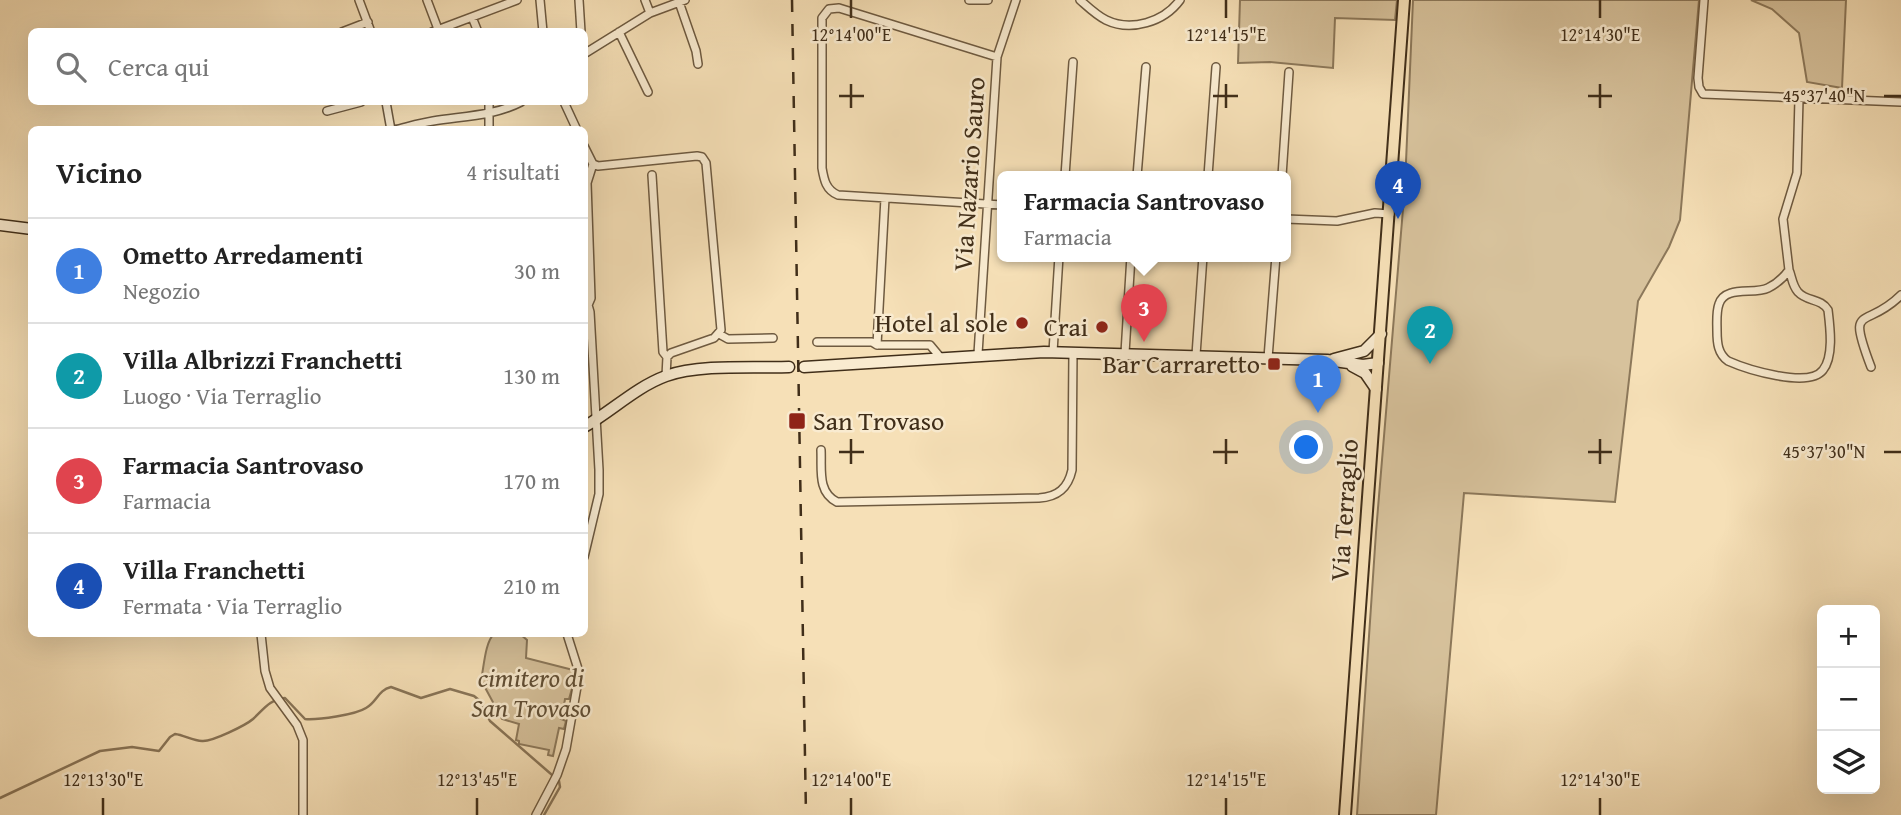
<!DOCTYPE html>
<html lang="it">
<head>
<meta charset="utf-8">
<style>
	body { margin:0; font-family:"Gentium Book Plus",serif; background:#f6f6f6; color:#222 }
	.controls { position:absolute; right:21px; bottom:21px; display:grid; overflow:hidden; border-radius:10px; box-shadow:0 7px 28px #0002 }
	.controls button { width:63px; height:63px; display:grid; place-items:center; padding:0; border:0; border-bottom:2px solid #e0e0e0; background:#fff; color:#222; font:35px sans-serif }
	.you { position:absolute; left:1307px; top:448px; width:24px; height:24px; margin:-18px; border:5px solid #fff; border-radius:50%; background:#1a73e8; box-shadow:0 0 0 10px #1a73e833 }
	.badge { display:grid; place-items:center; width:46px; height:46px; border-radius:50%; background:#db2777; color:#fff; font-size:23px; font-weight:700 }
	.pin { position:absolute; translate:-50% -58px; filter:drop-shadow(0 2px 4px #0008) }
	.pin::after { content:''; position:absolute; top:37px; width:24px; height:21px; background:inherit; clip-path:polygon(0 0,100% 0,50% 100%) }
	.popup { position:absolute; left:997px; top:171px; width:294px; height:91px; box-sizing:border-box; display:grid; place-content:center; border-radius:10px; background:#fff; filter:drop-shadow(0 2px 5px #0005); font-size:23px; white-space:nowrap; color:#767676 }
	.popup b { font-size:26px; color:#222 }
	.popup::after { content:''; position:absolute; left:50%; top:100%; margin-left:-14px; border:14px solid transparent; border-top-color:#fff }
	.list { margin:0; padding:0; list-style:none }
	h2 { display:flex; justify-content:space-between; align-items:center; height:91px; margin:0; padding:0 28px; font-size:30px }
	h2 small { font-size:23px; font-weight:400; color:#767676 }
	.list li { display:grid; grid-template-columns:46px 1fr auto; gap:21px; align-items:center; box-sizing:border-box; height:105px; padding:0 28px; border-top:2px solid #e0e0e0 }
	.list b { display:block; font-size:26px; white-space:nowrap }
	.list p { margin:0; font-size:23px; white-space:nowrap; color:#767676 }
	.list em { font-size:23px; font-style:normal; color:#767676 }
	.icon { flex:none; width:38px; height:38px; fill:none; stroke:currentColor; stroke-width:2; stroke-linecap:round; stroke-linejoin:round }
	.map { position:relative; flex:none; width:1901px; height:815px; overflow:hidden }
	.search { position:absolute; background:#fff; box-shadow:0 7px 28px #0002; left:28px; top:28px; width:560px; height:77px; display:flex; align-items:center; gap:18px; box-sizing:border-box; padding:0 24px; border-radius:10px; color:#767676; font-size:26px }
	.panel { position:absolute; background:#fff; box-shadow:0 7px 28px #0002; left:28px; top:126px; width:560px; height:511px; border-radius:10px }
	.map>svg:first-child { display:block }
</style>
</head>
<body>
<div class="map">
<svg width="1901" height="815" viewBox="0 0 1901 815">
	<rect width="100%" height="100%" fill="#f6e0b7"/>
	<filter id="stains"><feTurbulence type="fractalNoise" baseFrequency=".00286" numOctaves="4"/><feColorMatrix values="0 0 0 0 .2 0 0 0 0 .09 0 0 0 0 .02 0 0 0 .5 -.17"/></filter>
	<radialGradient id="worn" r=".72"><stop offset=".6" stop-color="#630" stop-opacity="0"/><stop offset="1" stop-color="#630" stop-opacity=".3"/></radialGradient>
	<!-- green -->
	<path fill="#d7c29c" stroke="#8c785a" stroke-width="2" d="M 1240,0 L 1397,0 L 1395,20 L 1335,18 L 1333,68 L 1270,62 L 1238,63 Z
		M 1413,0 L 1699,0 L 1680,220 L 1669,247 L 1638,301 L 1615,502 L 1464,493 L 1436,815 L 1357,815 L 1376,532 L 1405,185 Z
		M 1751,0 L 1846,0 L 1842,88 L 1807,82 L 1799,33 L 1772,9 Z
		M 494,634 L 520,634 L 527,640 L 526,658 L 577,671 L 569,699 L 565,699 L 563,711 L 566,712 L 565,716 L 562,716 L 561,719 L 566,721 L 564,729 L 559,728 L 553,756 L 548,755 L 549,750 L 519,744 L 519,741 L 516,740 L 519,724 L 502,719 L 481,680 C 484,667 485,642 494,634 Z"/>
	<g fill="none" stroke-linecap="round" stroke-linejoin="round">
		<!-- stream -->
		<path stroke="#887457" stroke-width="2.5" d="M 0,798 L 100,751 L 132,747 L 159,751 L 170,737 L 175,734 C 184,735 193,741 202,741 C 212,742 246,725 253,719 C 263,710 270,699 285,698 L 305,719 C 318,720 355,715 366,708 C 377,702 378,690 391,687 L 421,698 L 450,689 L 474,696 L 479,700 L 490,721 L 559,781 L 560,787 L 544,815"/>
		<!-- street casing -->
		<g stroke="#6e5a40" stroke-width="10">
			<path id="street" d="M 359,0 L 371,32
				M 427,0 L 438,29
				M 540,0 L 543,32
				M 579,0 L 581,32
				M 645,0 L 650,13
				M 969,0 L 988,0
				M 1080,0 C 1088,7 1096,15 1106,20 C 1131,32 1164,22 1180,0
				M 1704,0 L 1698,78 L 1699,87 L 1703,94 L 1901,102
				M 679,2 L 696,51 L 698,64
				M 472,17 L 478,32
				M 342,32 L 368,22
				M 432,32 L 517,0
				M 619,32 L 648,92
				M 584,54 L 650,13 L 685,0
				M 997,57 L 839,8 L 829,9 L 822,18 L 822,168 C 824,180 826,190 838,195 L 1002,205
				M 386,102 L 391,130
				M 564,102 L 577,130
				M 327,111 L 361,102
				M 394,130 C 407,127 420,123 433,121 C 463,116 494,116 521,102
				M 489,130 L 489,102
				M 584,146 L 593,164 L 587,183 L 591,298 L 588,305 L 590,312 L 599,470 L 599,494 L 584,557
				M 593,164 L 598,166 L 697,156 L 702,157 L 706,163 L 721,330 L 714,338 L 671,353 L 667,357
				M 652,175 L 663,352 L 667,357 L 666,376
				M 1065,176 L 1073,62
				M 1137,176 L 1146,67
				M 1208,176 L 1216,67
				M 1282,176 L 1289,72
				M 885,198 L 877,345 L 930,345 L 940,357
				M 1286,219 L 1337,221 L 1375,213 L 1390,214
				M 1789,270 C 1792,277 1792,285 1798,292 C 1807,302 1821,298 1828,310 C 1830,327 1834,356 1823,370 C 1809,389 1746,369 1728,361 C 1718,354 1717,343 1717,331 C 1717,323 1716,312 1719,304 C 1725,285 1754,295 1768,288 C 1776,284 1784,277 1789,270 L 1783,219 L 1797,173 L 1799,99
				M 719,334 L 728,339 L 773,338
				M 817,342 L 872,342 L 877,345
				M 1053,352 L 1059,256
				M 1125,353 L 1131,256
				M 978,354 L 997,57 L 1016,0
				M 1196,355 L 1203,256
				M 1268,358 L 1276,256
				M 1871,367 C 1846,301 1865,331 1901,295
				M 821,450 C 822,469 817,492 837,502 L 1039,498 C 1058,497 1068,488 1072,470 L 1073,352
				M 261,634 L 265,671 L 270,688 L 297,725 L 303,740 L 303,815
				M 536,815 L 557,775 L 566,749 L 578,681 L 579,672 L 567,634"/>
		</g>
		<!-- secondary casing -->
		<g stroke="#402e19" stroke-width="13">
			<path id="secondary" d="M 0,225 L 32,229
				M 1334,359 L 1364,351 L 1381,334
				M 1352,366 L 1365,373 L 1376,389
				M 804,367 L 1044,352 L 1327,360 L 1363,365 L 1378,363
				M 584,427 C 612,411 636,387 666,376 C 699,364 754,368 789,367"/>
		</g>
		<!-- primary casing -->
		<g stroke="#402e19" stroke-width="14">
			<path id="primary" d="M 1345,815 L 1404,0"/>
		</g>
		<!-- street -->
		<use href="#street" stroke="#f9ebd0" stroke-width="7"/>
		<!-- secondary -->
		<use href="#secondary" stroke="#f9ebd0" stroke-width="10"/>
		<!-- primary -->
		<use href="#primary" stroke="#f6e0b7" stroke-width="10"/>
		<!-- rail -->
		<path stroke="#402e19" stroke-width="2.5" stroke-dasharray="12 12" stroke-linecap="butt" d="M 792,0 L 806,815"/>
	</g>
	<!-- ticks -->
	<path fill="none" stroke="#402e19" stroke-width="2.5" d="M 851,0 L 851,18M 1226,0 L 1226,18M 1600,0 L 1600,18M 851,84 L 851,108M 1226,84 L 1226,108M 1600,84 L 1600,108M 839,96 L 864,96M 1213,96 L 1238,96M 1588,96 L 1612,96M 1884,96 L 1901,96M 851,439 L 851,464M 1226,439 L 1226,464M 1600,439 L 1600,464M 839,452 L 864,452M 1213,452 L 1238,452M 1588,452 L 1612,452M 1884,452 L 1901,452M 103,798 L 103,815M 477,798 L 477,815M 851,798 L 851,815M 1226,798 L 1226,815M 1600,798 L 1600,815"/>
	<!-- markers -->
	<g fill="#8f2418" stroke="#f9ebd0" stroke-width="2.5">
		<circle cx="1022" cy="323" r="7"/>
		<circle cx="1102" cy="327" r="7"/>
		<rect x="1267" y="357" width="14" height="14" rx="3.5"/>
		<rect x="788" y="412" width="18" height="18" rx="3.5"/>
	</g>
	<g text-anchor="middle" stroke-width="5" stroke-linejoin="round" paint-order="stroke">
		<!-- street labels -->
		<g font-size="26" fill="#402e19" stroke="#f9ebd0">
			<text transform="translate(969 174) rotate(-86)" y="9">Via Nazario Sauro</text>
			<text transform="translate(1344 510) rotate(-86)" y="9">Via Terraglio</text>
		</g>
		<!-- poi labels -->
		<g font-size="26" fill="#402e19" stroke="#f9ebd0" text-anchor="end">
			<text x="1008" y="332">Hotel al sole</text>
			<text x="1088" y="336">Crai</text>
			<text x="1260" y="373">Bar Carraretto</text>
			<text x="813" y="430" text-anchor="start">San Trovaso</text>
		</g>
		<!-- park labels -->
		<g font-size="26" font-style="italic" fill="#5e4c33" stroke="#f9ebd0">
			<text x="531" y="687">cimitero di<tspan x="531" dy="30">San Trovaso</tspan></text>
		</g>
	</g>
	<g font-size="18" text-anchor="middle" fill="#402e19" stroke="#f9ebd0" stroke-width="5" stroke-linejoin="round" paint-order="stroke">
		<text x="851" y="41">12°14'00"E</text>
		<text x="1226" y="41">12°14'15"E</text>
		<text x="1600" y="41">12°14'30"E</text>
		<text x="1824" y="102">45°37'40"N</text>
		<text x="1824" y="458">45°37'30"N</text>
		<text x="103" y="786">12°13'30"E</text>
		<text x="477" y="786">12°13'45"E</text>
		<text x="851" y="786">12°14'00"E</text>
		<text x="1226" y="786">12°14'15"E</text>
		<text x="1600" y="786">12°14'30"E</text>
	</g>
	<rect width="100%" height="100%" filter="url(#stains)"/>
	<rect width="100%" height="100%" fill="url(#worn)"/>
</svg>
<div class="controls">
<button>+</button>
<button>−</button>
<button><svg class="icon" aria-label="layers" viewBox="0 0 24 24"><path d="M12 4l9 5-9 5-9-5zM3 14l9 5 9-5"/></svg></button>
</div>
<div class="you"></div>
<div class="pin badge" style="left:1318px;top:413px;background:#3f7fe0">1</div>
<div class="pin badge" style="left:1430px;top:364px;background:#0f9aa8">2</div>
<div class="pin badge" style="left:1144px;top:342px;background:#e0444e">3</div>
<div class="popup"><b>Farmacia Santrovaso</b>Farmacia</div>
<div class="pin badge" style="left:1398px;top:219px;background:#1a4fb4">4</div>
<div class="search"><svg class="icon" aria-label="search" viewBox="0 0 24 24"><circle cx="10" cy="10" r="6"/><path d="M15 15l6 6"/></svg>Cerca qui</div>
<section class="panel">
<h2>Vicino<small>4 risultati</small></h2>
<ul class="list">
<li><span class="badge" style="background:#3f7fe0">1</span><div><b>Ometto Arredamenti</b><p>Negozio</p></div><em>30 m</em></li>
<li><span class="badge" style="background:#0f9aa8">2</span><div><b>Villa Albrizzi Franchetti</b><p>Luogo · Via Terraglio</p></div><em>130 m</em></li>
<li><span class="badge" style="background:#e0444e">3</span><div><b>Farmacia Santrovaso</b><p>Farmacia</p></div><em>170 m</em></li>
<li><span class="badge" style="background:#1a4fb4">4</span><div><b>Villa Franchetti</b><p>Fermata · Via Terraglio</p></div><em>210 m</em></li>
</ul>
</section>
</div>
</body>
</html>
